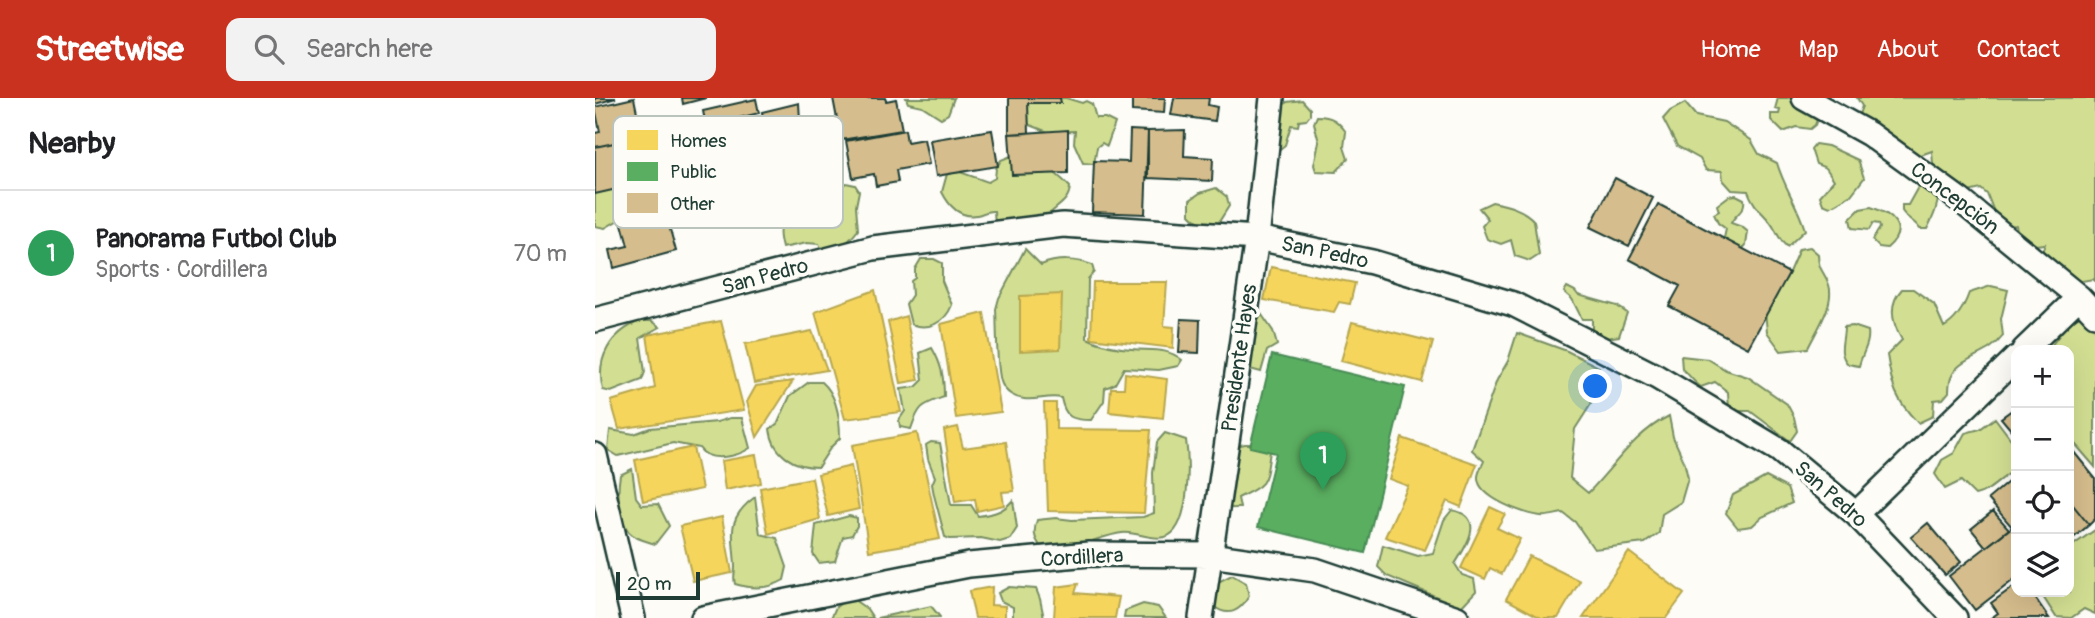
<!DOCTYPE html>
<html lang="en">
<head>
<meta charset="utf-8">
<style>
	body { margin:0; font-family:Pangolin,sans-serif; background:#f2f2f2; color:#202124 }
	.controls { position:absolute; right:21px; bottom:21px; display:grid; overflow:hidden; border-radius:14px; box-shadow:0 7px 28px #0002 }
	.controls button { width:63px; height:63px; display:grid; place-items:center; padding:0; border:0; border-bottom:2px solid #e0e0e0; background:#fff; color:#202124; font:35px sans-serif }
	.scale { position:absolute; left:21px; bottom:18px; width:84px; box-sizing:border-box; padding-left:7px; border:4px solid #1f3d34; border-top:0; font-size:19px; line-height:24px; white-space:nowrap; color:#1f3d34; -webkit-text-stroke:5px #fdfcf7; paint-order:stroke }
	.you { position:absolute; left:1001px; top:289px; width:24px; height:24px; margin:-18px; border:5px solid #fff; border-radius:50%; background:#1a73e8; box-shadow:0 0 0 10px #1a73e833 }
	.badge { display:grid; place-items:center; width:46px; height:46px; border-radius:50%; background:#c8321e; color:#fff; font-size:23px; font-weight:700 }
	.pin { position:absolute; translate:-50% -58px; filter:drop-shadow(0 2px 4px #0008) }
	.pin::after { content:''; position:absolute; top:37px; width:24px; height:21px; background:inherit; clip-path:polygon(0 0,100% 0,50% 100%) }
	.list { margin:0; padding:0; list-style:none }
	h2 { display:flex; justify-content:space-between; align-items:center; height:91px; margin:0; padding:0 28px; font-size:30px }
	h2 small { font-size:23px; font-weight:400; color:#757577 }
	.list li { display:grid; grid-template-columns:46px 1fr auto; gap:21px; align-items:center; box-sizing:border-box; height:126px; padding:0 28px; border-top:2px solid #e0e0e0 }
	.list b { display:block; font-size:26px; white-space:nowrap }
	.list p { margin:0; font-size:23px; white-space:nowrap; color:#757577 }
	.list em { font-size:23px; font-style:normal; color:#757577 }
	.icon { flex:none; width:38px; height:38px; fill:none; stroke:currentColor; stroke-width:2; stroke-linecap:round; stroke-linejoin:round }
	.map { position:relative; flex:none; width:1500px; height:520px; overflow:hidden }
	header { display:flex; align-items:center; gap:42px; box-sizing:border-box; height:98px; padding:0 35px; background:#c8321e; color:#fff }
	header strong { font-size:33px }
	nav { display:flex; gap:38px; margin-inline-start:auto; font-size:24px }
	.search { width:490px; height:63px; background:#f2f2f2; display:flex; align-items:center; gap:18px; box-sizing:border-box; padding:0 24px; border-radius:14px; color:#757577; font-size:26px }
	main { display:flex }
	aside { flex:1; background:#fff }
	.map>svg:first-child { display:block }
</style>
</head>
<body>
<header>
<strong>Streetwise</strong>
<div class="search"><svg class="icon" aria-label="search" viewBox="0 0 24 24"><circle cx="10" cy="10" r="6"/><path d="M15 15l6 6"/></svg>Search here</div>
<nav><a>Home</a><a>Map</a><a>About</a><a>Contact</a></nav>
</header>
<main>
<aside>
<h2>Nearby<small></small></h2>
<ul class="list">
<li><span class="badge" style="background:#2e9e5b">1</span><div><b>Panorama Futbol Club</b><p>Sports · Cordillera</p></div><em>70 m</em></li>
</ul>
</aside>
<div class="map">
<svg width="1500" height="520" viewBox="0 0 1500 520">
	<rect width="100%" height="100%" fill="#fdfcf7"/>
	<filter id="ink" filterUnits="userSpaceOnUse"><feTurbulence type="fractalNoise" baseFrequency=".0143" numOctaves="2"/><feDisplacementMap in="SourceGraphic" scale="14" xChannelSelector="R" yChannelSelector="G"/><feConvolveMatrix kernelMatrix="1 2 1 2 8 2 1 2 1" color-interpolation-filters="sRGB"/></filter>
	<g filter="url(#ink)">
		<!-- green -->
		<path fill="#d2df92" stroke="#788e63" stroke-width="2" d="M 311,0 L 359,0 L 353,16 L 346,20 L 327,8 L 313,5 Z
			M 428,0 L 471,0 L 487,5 L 491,3 L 497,6 L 501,20 L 510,20 L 520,25 L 512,48 L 507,45 L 502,49 L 499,66 L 488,65 L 479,45 L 480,33 L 453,34 L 430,25 Z
			M 1183,0 L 1214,0 L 1225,13 L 1220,27 L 1215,31 L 1201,29 L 1188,34 L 1176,22 L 1176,16 L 1184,16 L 1185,12 L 1180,11 Z
			M 1262,0 L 1500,0 L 1500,183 L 1498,181 L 1476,185 L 1444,162 L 1450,146 L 1440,147 L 1424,143 L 1421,127 L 1405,129 L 1392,96 L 1386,91 L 1369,95 L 1339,78 L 1337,53 L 1312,62 L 1259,30 L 1267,8 Z
			M 707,2 L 715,11 L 715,17 L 711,22 L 704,23 L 703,28 L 696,27 L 690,47 L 685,51 L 682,48 L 681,14 L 692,4 Z
			M 1090,5 L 1101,18 L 1129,24 L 1156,42 L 1164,56 L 1182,65 C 1189,89 1203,108 1210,132 L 1192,149 C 1184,142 1184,138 1179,130 C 1172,117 1159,111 1153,93 L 1137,92 L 1128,82 L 1127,73 L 1111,72 L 1105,61 L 1082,48 L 1068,21 L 1075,13 Z
			M 722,18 C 737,18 743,23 751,34 L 749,49 L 753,61 L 741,74 L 721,73 L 719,67 L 724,44 L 719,25 Z
			M 1220,46 L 1233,48 L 1263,62 L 1269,80 L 1256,97 L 1235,109 L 1228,106 L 1225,98 L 1239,82 L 1231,70 L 1221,66 L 1216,51 Z
			M 416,58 C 444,64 455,68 475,89 C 474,105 460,108 451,120 L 400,128 L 399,113 C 391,112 389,116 382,117 C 365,120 354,108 347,94 L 352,76 L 365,74 L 393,84 L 400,80 L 401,71 L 406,62 Z
			M 251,85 L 260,87 L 264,93 L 261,108 L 263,132 C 251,148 245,149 226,150 L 224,146 L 212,145 L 187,150 C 181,127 184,124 206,119 L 213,123 C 229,117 236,94 251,85 Z
			M 1329,86 L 1344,93 C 1343,108 1339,118 1332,131 L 1325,131 C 1320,123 1312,121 1307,113 L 1307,107 L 1313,107 L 1323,89 Z
			M 0,88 L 26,90 C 33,100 33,107 30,118 L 10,130 L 0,128 Z
			M 621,90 L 632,99 L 634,108 L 622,127 C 610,128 603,125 595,116 L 595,102 L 605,95 Z
			M 1141,97 L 1149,101 C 1151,113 1140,116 1136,125 L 1147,129 L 1153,134 L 1151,147 L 1145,154 L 1128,145 L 1131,131 L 1123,125 L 1119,116 L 1124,113 L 1122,107 L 1134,98 Z
			M 897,104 C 912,107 929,111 939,123 L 944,157 L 935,163 L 920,158 L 916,142 L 906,146 L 892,141 L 887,128 L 893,121 L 884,110 Z
			M 1276,109 C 1297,116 1315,130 1292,150 L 1284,149 L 1277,142 L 1285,130 L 1284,126 L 1278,125 L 1274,132 L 1257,130 L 1255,121 L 1265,111 Z
			M 1215,149 L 1223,156 C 1223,173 1230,174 1234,187 C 1240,206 1221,233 1213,250 L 1186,253 L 1172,234 L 1169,202 L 1184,184 L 1191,181 L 1204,151 Z
			M 430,151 L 446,167 C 462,160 481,161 497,167 L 499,174 L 493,181 L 492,240 C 506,247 521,250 537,251 C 554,253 572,249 587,262 L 583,268 L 564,272 L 529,270 L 520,286 L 510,290 L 509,303 L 496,322 C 477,322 470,320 466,300 C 454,297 441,303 429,301 C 420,300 411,295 407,286 C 401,274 402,226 401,211 L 404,200 Z
			M 326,161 L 339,161 L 347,165 L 347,183 L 357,207 C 350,225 333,233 316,226 L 311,206 L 317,197 L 316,183 L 320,180 L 320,171 Z
			M 1396,188 L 1413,192 L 1406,221 L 1408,238 C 1390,263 1353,257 1354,294 L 1348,301 L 1339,302 L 1338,318 L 1323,325 C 1300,301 1297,289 1292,257 L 1307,242 C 1297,225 1293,206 1307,191 L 1318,191 L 1339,206 L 1349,229 C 1362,222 1369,209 1374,195 Z
			M 972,189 L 980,193 L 983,197 L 1022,208 L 1032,215 L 1024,238 L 1011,240 L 997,234 L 997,221 L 987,221 L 977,201 L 969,194 Z
			M 1493,214 L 1500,221 L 1500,369 L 1474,339 L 1474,252 L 1453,252 L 1475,223 Z
			M 667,217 L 678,233 L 682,247 L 672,253 L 666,274 L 655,271 L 657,230 Z
			M 45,223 L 57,223 L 65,229 L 45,240 L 50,274 L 47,282 L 16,294 L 8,292 C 0,260 16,235 45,223 Z
			M 1258,228 L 1273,233 C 1275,246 1267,255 1264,268 L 1253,266 C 1242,254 1249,244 1249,229 Z
			M 922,235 L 972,253 L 1004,269 L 996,306 L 980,331 L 975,380 L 993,395 C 1019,368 1040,335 1074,318 L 1078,339 L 1089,363 L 1093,380 L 1086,404 L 1067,416 L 1064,435 L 1050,445 L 999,451 L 980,424 L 968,415 C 961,416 953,419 946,418 C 930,417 882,399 883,379 C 883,374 887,368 889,363 L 877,352 L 902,282 L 913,263 Z
			M 337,250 C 347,267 349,280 349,299 C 327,307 324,307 316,331 L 305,329 L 304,322 L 310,313 L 306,291 L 321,289 L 328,282 L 325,255 Z
			M 1086,258 L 1113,261 L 1131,272 L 1153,279 L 1192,306 L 1199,319 L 1202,333 L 1195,343 L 1155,313 L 1134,313 L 1133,294 L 1120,284 L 1106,289 C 1098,284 1094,276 1087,271 Z
			M 214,284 L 227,284 C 242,297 245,321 245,340 L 236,349 L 223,369 C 198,369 178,356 175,331 L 183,325 L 195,298 Z
			M 135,320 L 147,320 L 155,350 C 142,359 114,365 104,350 L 78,345 L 23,358 L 13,352 L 15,332 L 39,336 L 55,330 L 122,324 Z
			M 1400,320 L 1421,348 L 1421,371 C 1405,380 1397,393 1380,397 L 1366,383 L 1350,391 L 1340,376 L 1347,362 L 1359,355 L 1370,335 L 1385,331 Z
			M 570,335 L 591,342 C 594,363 596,432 570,439 C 556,443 541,433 527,435 C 512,437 499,443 485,446 C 472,449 459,449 446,449 C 439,440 438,434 442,422 L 461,420 L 477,422 L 548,419 L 559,415 L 558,375 L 562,344 Z
			M 336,344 L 345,345 L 356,407 L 376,407 L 383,418 C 398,416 408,414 418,402 L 422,430 L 415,441 L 405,444 L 386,440 L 355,441 L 350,439 L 339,397 L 337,386 L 340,379 L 333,361 L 331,347 Z
			M 650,346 L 659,346 L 675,353 C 670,386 673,385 643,400 L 645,410 C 626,409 623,416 612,395 L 641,348 Z
			M 37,371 L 41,399 L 47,407 L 63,406 L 74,428 L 60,446 C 51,443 40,441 34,434 C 23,420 22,394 25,377 Z
			M 1171,379 L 1192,390 L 1197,405 L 1167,419 L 1157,428 L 1143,430 L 1131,415 L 1138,397 Z
			M 160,399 L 165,436 L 182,440 L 192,469 L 189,482 C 174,491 156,491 140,486 C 138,479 140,476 140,469 C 139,438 129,422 160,399 Z
			M 857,412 C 892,419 871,448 860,466 L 867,477 L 879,481 L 881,493 L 866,509 L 792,478 L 783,469 L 788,447 L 823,458 L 838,455 L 849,422 Z
			M 254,418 L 262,420 L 262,428 L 257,437 L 248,439 L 240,463 L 224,465 L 218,456 L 221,427 Z
			M 1500,432 L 1500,516 L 1489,511 L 1476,520 L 1461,519 L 1445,494 L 1474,494 L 1474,450 Z
			M 637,477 L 651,485 L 654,498 C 645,513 634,520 618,508 L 619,489 L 625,483 Z
			M 414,489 L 441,491 L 445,501 L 449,520 L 418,520 L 418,509 L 406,503 L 403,495 Z
			M 255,499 L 272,511 L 278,520 L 236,520 L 241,509 Z
			M 548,506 L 563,509 L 571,520 L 529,520 L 530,513 Z
			M 336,508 L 345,519 L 282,520 Z"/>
		<!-- homes -->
		<path fill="#f6d55c" stroke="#b6a750" stroke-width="2" d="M 676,169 L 760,185 L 755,206 L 744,204 L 739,214 L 669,202 Z
			M 498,184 L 572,184 L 569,228 L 579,229 L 578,250 L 496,240 Z
			M 280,192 L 306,314 L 250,321 L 220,214 Z
			M 467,196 L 465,251 L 425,253 L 425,198 Z
			M 389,215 L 406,314 L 361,320 L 346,226 Z
			M 311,218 L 324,282 L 306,285 L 293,224 Z
			M 126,223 L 149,312 L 24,331 L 16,303 L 60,290 L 52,237 Z
			M 757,224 L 838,244 L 827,284 L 746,263 Z
			M 217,233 L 232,272 L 159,285 L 150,246 Z
			M 530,275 L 572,281 L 568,320 L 514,314 L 516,290 L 529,290 Z
			M 198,283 L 162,339 L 152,304 L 161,288 Z
			M 449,305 L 461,305 L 461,331 L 556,332 L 549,415 L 453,413 Z
			M 363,329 L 368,350 L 411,344 L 419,393 L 407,394 L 409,407 L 382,413 L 380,401 L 360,404 L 349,332 Z
			M 322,335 L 345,441 L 274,453 L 257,347 Z
			M 807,340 L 882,366 L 866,409 L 852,403 L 830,452 L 790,439 L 813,388 L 794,381 Z
			M 98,349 L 107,391 L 48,403 L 40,362 Z
			M 161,357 L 166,385 L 130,392 L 126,363 Z
			M 256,368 L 264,411 L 233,418 L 223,376 Z
			M 217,380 L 225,421 L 173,436 L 165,390 Z
			M 895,409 L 910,416 L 902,430 L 925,441 L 907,476 L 895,470 L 890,481 L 866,470 Z
			M 127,419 L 137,475 L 98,483 L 85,428 Z
			M 1034,454 L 1089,496 L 1071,520 L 988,520 Z
			M 934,458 L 985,483 L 963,520 L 946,520 L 911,501 Z
			M 483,486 L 480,495 L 524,499 L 520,520 L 459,520 L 461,489 Z
			M 397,489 L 396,507 L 410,508 L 410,520 L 380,520 L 374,493 Z"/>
		<!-- public -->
		<path fill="#5aae61" stroke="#488c54" stroke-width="2" d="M 677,257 L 810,289 L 770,455 L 663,429 L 681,355 L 655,349 Z"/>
		<!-- building -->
		<path fill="#d6bd8d" stroke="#1f3d34" stroke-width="2" d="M 0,0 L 21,0 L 0,6 Z
			M 39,0 L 47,39 L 0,49 L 0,35 L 5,34 L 0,9 Z
			M 87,0 L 111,0 L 88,6 Z
			M 238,0 L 290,0 L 291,3 L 301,1 L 307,32 L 246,42 Z
			M 414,0 L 465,0 L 466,5 L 433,5 L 434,35 L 414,36 Z
			M 537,0 L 570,0 L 569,15 L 537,13 Z
			M 579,0 L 614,0 L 613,7 L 622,9 L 620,23 L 576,17 Z
			M 161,1 L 164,15 L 111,28 L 108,13 Z
			M 204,5 L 205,22 L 190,53 L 174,59 L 167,14 Z
			M 310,32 L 312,44 L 329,41 L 334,66 L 301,72 L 303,84 L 281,88 L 279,76 L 258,80 L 251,43 Z
			M 397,32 L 403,68 L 341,78 L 335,42 Z
			M 473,32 L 473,75 L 417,77 L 414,36 Z
			M 535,32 L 553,33 L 550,116 L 497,114 L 499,63 L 534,64 Z
			M 590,32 L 589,58 L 618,60 L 617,83 L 553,80 L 553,33 Z
			M 47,39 L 57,83 L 0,96 L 0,49 Z
			M 1020,80 L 1058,100 L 1034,148 L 995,129 Z
			M 66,99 L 81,153 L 19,170 L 15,152 L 33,148 L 23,111 Z
			M 1063,106 L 1194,175 L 1153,250 L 1074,208 L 1085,188 L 1034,161 Z
			M 586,221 L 605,222 L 604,255 L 584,254 Z
			M 1421,309 L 1421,338 L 1406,320 Z
			M 1474,348 L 1500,380 L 1500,421 L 1494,427 L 1474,402 Z
			M 1419,379 L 1421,382 L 1421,426 L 1417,429 L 1393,401 Z
			M 1474,402 L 1494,427 L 1477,441 L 1474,436 Z
			M 1398,413 L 1414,431 L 1391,449 L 1376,431 Z
			M 1333,425 L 1366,464 L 1350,477 L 1316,439 Z
			M 1421,426 L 1421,480 L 1380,512 L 1354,478 Z
			M 1421,487 L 1421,494 L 1436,494 L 1454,520 L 1396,520 L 1403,515 L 1396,505 Z"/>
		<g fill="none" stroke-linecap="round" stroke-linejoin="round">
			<!-- minor casing -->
			<g stroke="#1f3d34" stroke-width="28">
				<path id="minor" d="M 1209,0 L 1274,36 L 1365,102 L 1484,199 L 1500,216
					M 0,222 L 278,150 L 468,127 L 662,140 L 777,164 L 918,206 L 1062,279 L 1184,352 L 1261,416 L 1360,520
					M 1429,252 L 1484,199
					M 0,357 L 38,520
					M 1261,416 L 1421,260
					M 108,520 L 374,467 L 494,456 L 615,457 L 720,472 L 862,520
					M 606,520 L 662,140 L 677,0"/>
			</g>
			<!-- minor -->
			<use href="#minor" stroke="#fdfcf7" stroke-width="23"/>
		</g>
	</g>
	<g text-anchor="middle" stroke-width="7" stroke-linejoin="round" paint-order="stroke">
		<!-- street labels -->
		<g font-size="21" fill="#1f3d34" stroke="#fdfcf7">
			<text transform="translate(1360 100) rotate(37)" y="7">Concepción</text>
			<text transform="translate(730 154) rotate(12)" y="7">San Pedro</text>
			<text transform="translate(170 178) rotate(-15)" y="7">San Pedro</text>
			<text transform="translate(644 260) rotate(-82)" y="7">Presidente Hayes</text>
			<text transform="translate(1236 396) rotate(41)" y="7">San Pedro</text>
			<text transform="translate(487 459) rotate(-3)" y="7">Cordillera</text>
		</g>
	</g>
	<!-- legend -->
	<rect x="18" y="18" width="230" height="112" rx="10" fill="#fdfcf7" stroke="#bac3bc" stroke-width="2"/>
	<rect x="32" y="32" width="31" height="20" fill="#f6d55c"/>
	<rect x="32" y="64" width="31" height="19" fill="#5aae61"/>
	<rect x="32" y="95" width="31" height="20" fill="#d6bd8d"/>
	<g font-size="19" fill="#1f3d34">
		<text x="75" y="49">Homes</text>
		<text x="75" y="80">Public</text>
		<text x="75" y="112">Other</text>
	</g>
</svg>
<div class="controls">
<button>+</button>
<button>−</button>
<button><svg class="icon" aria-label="locate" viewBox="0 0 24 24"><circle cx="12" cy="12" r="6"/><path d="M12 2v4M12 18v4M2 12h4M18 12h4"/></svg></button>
<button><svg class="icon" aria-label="layers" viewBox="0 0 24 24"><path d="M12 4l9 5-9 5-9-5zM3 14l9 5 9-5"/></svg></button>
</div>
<div class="scale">20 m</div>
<div class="you"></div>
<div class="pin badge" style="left:728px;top:392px;background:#2e9e5b">1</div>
</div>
</main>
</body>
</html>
